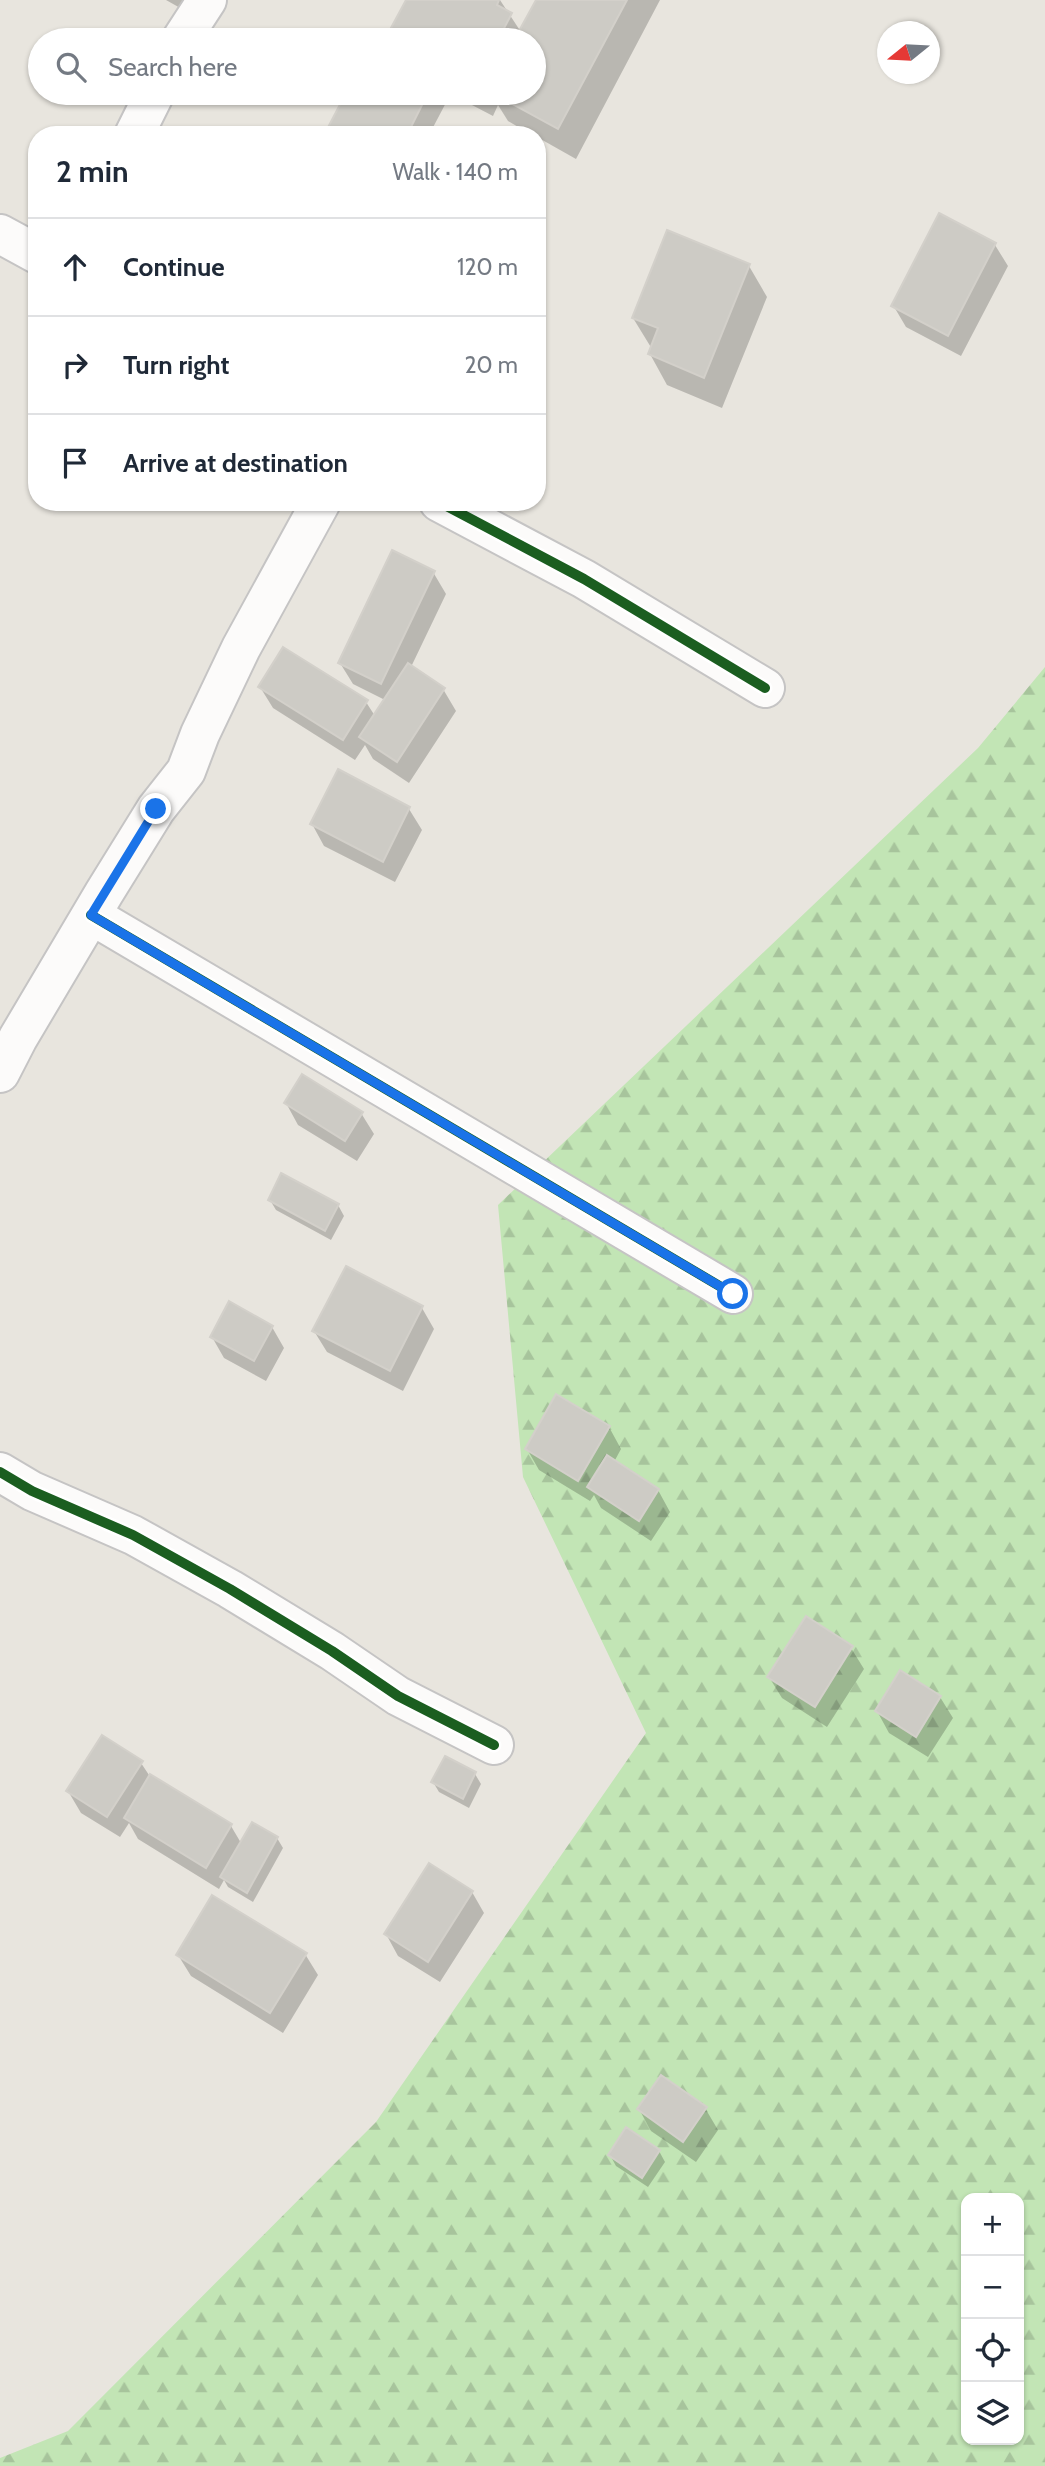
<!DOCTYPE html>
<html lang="en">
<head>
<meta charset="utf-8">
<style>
	body { margin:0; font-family:Cabin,sans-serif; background:#f2f2f3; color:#1f2937 }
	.controls { position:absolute; right:21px; bottom:21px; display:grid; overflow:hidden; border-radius:14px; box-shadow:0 2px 5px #0004 }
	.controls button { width:63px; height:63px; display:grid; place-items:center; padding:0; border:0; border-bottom:2px solid #e0e1e3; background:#fff; color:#1f2937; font:35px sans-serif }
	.compass { position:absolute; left:877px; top:21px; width:63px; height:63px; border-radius:50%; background:#fff; box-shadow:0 2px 5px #0004; rotate:252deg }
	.stop { position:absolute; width:21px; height:21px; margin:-16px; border:5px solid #1a73e8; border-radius:50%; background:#fff }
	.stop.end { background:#1a73e8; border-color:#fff; box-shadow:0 2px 7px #0008 }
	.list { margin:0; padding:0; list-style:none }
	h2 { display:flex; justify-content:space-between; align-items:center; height:91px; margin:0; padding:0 28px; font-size:30px }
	h2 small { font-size:23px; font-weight:400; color:#747a83 }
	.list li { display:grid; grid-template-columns:46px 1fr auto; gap:21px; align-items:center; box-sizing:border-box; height:98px; padding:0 28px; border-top:2px solid #e0e1e3 }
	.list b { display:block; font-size:26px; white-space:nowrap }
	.list em { font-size:23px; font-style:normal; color:#747a83 }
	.icon { flex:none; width:38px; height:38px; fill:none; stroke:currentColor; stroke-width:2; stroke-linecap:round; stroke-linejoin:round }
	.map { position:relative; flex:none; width:1045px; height:2466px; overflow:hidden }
	.search { position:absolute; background:#fff; box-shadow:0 2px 5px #0004; left:28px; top:28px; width:518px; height:77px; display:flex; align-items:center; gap:18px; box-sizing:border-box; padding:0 24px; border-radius:38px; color:#747a83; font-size:26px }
	.panel { position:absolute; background:#fff; box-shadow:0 2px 5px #0004; left:28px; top:126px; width:518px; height:385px; border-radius:28px }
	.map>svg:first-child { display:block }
</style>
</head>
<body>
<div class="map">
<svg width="1045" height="2466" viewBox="0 0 1045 2466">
	<defs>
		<pattern id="forest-firs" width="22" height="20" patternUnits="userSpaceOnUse" patternTransform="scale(1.75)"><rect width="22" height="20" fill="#c2e5b5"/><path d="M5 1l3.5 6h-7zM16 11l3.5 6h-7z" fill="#a7c49c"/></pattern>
	</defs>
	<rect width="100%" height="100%" fill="#e8e5de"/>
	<!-- forest -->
	<path fill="url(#forest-firs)" fill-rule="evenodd" d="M 1045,667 L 1045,2466 L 0,2466 L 0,2458 L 68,2431 L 376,2122 L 646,1733 L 523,1477 L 498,1205 L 978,748 ZM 966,2198 L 1019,2198 L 1019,2440 L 966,2440 Z"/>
	<!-- shadow -->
	<path fill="#0003" d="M 166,0 L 208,0 L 198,18 Z
		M 408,0 L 500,0 L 521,32 L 538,0 L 660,0 L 576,159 L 537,137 L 537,135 L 532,135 L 508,121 L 498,105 L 493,116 L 449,93 L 534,93 L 534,40 L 388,40 Z
		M 347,93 L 446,93 L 449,97 L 429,135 L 326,135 Z
		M 940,216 L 995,245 L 1008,266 L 961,356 L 906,327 L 893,305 Z
		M 749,266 L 767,297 L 722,408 L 667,385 L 650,354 L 652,349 L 633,318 Z
		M 433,572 L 446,594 L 411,667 L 443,689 L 456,711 L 409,783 L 373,759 L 365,745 L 355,760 L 273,708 L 260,687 L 366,702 L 375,716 L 385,700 L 353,684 L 340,663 Z
		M 409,809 L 422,830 L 395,882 L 324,846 L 312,824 Z
		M 286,1103 L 361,1113 L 374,1134 L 357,1161 L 298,1125 Z
		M 270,1200 L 338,1205 L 344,1216 L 331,1240 L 276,1210 Z
		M 422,1308 L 434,1329 L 403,1391 L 327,1352 L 314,1331 Z
		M 272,1327 L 284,1348 L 266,1381 L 224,1358 L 212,1337 Z
		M 609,1427 L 621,1449 L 614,1462 L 658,1490 L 670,1512 L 651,1541 L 601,1508 L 594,1495 L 590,1501 L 539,1470 L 527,1449 Z
		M 851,1648 L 864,1669 L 827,1727 L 782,1698 L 769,1677 Z
		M 940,1697 L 953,1718 L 928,1757 L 889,1733 L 877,1711 Z
		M 141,1763 L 149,1775 L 231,1826 L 241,1843 L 277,1838 L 283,1848 L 253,1902 L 228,1887 L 224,1880 L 219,1889 L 138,1839 L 129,1823 L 120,1837 L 81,1813 L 68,1791 Z
		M 475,1774 L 481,1784 L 469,1808 L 439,1792 L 433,1782 Z
		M 472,1892 L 484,1913 L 440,1982 L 398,1956 L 386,1934 Z
		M 305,1954 L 318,1975 L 283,2033 L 191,1976 L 178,1955 Z
		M 705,2108 L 718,2130 L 696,2162 L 651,2131 L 639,2109 Z
		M 659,2151 L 665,2162 L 648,2187 L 616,2166 L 610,2155 Z"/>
	<!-- building -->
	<path fill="#cdcbc5" stroke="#d3d0ca" stroke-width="2" d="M 406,0 L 499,0 L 497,5 L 512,13 L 498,40 L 388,40 L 385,39 Z
		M 536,0 L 627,0 L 558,129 L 492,93 L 534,93 L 534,40 L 514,40 Z
		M 346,93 L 428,93 L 407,135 L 324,135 Z
		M 939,213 L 996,243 L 948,336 L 891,306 Z
		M 667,230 L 750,264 L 704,378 L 648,354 L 658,328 L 632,318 Z
		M 392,550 L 435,571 L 381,684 L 338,663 Z
		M 283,647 L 368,700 L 343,740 L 258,687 Z
		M 408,663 L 445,688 L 397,762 L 359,737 Z
		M 338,769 L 410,807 L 383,862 L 310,824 Z
		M 302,1074 L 363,1112 L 345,1141 L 284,1103 Z
		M 281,1173 L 339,1204 L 325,1231 L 268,1200 Z
		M 346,1266 L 423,1306 L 390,1371 L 312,1331 Z
		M 229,1301 L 273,1326 L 254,1361 L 210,1337 Z
		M 556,1394 L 610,1426 L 578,1481 L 525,1449 Z
		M 607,1455 L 659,1489 L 639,1521 L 587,1487 Z
		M 806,1616 L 853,1646 L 815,1707 L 767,1677 Z
		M 900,1670 L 941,1696 L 916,1737 L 875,1711 Z
		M 102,1735 L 143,1761 L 107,1817 L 66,1791 Z
		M 445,1756 L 476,1772 L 463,1799 L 431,1782 Z
		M 150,1774 L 232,1824 L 206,1868 L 124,1818 Z
		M 252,1822 L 278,1837 L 247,1893 L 220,1877 Z
		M 429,1863 L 473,1891 L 428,1962 L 384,1934 Z
		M 212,1895 L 307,1953 L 270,2013 L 176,1955 Z
		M 661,2075 L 707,2107 L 683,2142 L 637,2109 Z
		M 626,2127 L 660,2150 L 642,2178 L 608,2155 Z"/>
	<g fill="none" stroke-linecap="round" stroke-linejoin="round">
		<!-- street casing -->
		<g stroke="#c5c4c4" stroke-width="42">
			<path id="street" d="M 181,40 L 207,0
				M 134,135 L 155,93
				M 0,234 L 37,254
				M 439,502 L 584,579 L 765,688
				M 91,915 L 733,1294
				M 0,1073 L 18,1038 L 104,893 L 156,809 L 186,771 L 200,734 L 241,648 L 321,502
				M 0,1472 L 32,1491 L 133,1535 L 230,1589 L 332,1651 L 398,1696 L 494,1745"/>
		</g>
		<!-- street -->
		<use href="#street" stroke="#fcfbfa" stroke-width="38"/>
		<!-- cycleway casing -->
		<g stroke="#fff" stroke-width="15">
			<path id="cycleway" d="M 439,502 L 584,579 L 765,688
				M 91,915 L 733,1294
				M 0,1472 L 32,1491 L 133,1535 L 230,1589 L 332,1651 L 398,1696 L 494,1745"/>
		</g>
		<!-- cycleway -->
		<use href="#cycleway" stroke="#1b5e20" stroke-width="10"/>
	</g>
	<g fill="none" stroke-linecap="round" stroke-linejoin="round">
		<!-- route -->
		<path stroke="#1a73e8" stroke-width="9" d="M 156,809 L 91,915 L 733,1294"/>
	</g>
</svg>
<div class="controls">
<button>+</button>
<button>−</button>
<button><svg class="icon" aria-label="locate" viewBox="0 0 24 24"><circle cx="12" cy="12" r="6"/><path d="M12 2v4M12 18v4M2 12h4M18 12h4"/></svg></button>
<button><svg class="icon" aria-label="layers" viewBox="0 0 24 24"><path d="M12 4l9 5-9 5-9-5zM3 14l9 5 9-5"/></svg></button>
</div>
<svg class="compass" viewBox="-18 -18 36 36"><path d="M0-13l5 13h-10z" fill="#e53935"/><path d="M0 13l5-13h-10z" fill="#747a83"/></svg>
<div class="stop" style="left:733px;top:1294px"></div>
<div class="stop end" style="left:156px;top:809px"></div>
<div class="search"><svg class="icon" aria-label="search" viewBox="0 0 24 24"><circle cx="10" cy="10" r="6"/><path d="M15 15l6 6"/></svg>Search here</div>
<section class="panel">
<h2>2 min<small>Walk · 140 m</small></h2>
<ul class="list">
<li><svg class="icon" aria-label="ahead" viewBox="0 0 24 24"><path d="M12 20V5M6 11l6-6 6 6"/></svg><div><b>Continue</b></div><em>120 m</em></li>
<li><svg class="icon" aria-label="right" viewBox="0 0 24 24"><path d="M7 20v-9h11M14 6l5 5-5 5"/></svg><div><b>Turn right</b></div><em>20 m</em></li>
<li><svg class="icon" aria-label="arrive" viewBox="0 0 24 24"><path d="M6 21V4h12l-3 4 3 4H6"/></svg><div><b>Arrive at destination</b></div></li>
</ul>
</section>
</div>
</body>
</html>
